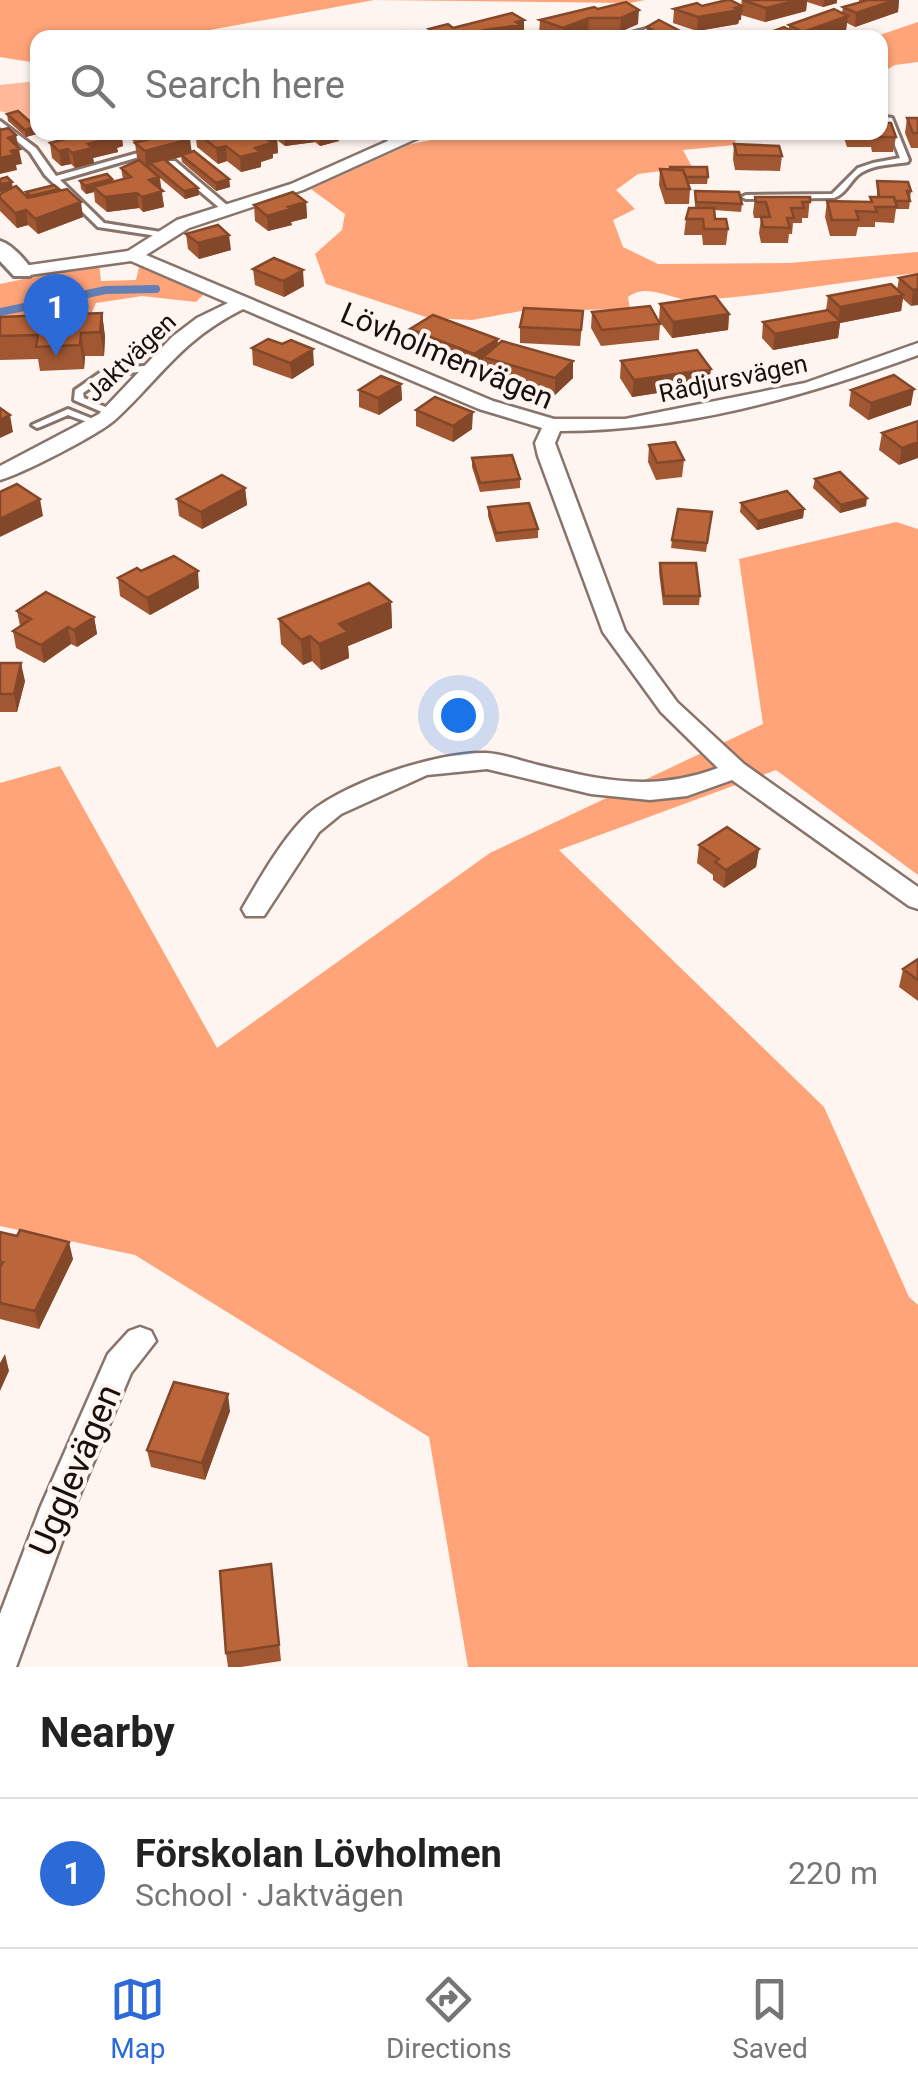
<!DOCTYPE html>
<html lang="en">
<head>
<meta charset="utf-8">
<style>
	body { margin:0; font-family:Roboto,sans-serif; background:#f2f2f2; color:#222 }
	.you { position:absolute; left:458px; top:715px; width:35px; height:35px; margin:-25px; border:8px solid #fff; border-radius:50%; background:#1a73e8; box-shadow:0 0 0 15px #1a73e833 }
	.badge { display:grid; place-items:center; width:65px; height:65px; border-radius:50%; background:#2c6ad7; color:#fff; font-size:32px; font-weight:700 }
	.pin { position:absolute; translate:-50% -82px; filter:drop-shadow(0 2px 5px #0008) }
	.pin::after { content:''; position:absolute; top:52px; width:35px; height:30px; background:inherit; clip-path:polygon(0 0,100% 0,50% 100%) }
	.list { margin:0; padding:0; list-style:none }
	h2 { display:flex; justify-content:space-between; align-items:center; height:130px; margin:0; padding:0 40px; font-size:42px }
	h2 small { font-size:32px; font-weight:400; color:#767676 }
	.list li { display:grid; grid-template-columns:65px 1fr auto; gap:30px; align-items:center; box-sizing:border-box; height:150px; padding:0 40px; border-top:2px solid #e0e0e0 }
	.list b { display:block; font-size:38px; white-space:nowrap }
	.list p { margin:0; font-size:32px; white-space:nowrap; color:#767676 }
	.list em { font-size:32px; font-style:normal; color:#767676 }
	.icon { flex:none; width:55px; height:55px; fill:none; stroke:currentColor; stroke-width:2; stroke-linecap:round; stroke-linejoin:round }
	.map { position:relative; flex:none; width:918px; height:1667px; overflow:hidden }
	.search { position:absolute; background:#fff; box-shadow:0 2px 8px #0004; left:30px; right:30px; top:30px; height:110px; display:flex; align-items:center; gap:25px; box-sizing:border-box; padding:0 35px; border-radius:20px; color:#767676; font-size:38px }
	.sheet { height:280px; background:#fff }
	nav { display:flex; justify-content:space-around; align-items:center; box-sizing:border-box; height:140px; border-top:2px solid #e0e0e0; background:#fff; font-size:28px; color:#767676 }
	nav a { display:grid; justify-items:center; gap:5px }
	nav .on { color:#2c6ad7 }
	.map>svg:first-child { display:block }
</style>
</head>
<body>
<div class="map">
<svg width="918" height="1667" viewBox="0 0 918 1667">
	<rect width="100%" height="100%" fill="#fef4f0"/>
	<!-- green -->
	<path fill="#fdb99a" d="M 37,81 L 37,123 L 28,125 L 16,115 L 0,111 L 0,85 Z"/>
	<!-- forest -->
	<path fill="#ffa378" d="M 0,0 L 645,0 L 630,3 L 374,0 L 172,37 L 38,38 L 37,63 L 0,57 Z
		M 918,22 L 918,62 L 895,65 L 881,73 L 880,38 L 874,37 Z
		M 466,133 L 764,133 L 736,134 L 735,145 L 683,150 L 692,167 L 638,174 L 616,190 L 635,209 L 613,220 L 623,247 L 658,264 L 790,263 L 918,252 L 918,273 C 844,281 770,296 695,300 C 673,302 649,281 628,297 L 630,309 L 521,311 L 472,320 L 429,318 L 326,284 L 315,254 L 342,230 L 345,214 L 311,189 L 411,144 Z
		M 99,263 L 101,281 L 136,280 L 140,263 L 206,292 L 196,302 L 142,296 L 96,303 L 84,330 L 0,337 L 0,284 Z
		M 896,522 L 918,529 L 918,875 L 776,770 L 559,850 L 824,1107 L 909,1297 L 918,1305 L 918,1667 L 468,1667 L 429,1437 L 135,1255 L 0,1226 L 0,783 L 60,766 L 217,1048 L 490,853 L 763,724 L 739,559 Z"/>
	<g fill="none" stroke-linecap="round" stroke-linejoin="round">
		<!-- stream -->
		<path stroke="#6380b6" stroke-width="8" d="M 0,312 L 106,290 L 156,289"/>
		<!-- service casing -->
		<g stroke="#88746b" stroke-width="6">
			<path id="service" d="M 658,26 L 679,38 L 670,38 L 657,30 L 627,38 L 613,38 Z
				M 880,116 L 892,118 L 909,160 L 908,162 C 892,165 872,164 858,175 C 849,183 846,193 834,198 L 746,199 L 742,197 L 746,195 L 832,194 L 858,168 L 873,163 L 900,158 L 885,120 L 880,120 Z
				M 0,121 L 36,148 L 56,176 L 156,148 L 156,152 L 60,180 L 104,223 L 161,232 L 164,233 L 164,237 L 98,227 L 45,175 L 30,152 L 0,127 Z
				M 377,132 L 387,132 L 399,142 L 392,144 Z
				M 169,161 L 175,161 L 228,206 L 228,210 L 222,210 L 169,165 Z
				M 154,365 L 159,368 L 157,370 L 109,375 L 83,393 L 84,398 L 115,411 L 115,415 L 109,415 L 74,400 L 75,390 L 104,370 Z
				M 68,409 L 103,423 L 98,426 L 68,415 L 40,427 L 37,428 L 32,425 Z"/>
		</g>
		<!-- minor casing -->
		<g stroke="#88746b" stroke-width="5">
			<path id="minor" d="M 408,132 L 431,132 L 303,190 L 189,228 L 146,255 L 493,401 L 554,419 L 625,419 L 805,383 L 918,343 L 918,355 C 803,397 683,431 560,431 L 555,443 L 625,631 L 677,702 L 744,764 L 918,887 L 918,909 L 909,906 L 732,780 L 687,796 L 650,800 L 591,794 L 487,769 L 427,775 L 341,814 L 319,832 L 264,916 L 246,916 L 242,909 C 259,880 279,844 302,820 C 334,785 438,751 486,753 C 503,754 522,761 538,765 C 604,781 653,792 718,768 L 661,712 L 603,632 L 538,456 L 535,443 L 542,428 L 479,409 L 243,309 C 180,341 164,374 116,419 C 100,434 22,474 0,480 L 0,466 L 99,414 L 172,337 L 197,318 L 228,303 L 131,261 L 22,276 L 13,271 L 16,267 L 128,251 L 177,220 L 291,184 Z
				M 140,1327 L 151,1331 L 156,1341 L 131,1373 L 75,1506 L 16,1667 L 0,1667 L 0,1614 L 41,1506 L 108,1354 L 129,1331 Z"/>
		</g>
		<!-- tertiary casing -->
		<g stroke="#88746b" stroke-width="6">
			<path id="tertiary" d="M 0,241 C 13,245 25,260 33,271 L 30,276 L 14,276 L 0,261 Z"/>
		</g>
		<!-- service -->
		<use href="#service" fill="#fff" fill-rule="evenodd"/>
		<!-- minor -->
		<use href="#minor" fill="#fff" fill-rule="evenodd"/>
		<!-- tertiary -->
		<use href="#tertiary" fill="#fff" fill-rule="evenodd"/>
	</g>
	<!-- wall -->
	<path fill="#a15732" d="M 742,0 L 837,0 L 837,3 L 823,7 L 807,2 L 806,11 L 765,22 L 741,15 L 738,24 L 697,31 L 673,23 L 674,9 L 702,6 L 741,6 Z
		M 859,0 L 899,0 L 898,12 L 855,27 L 847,23 L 846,30 L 826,38 L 755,38 L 789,30 L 789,25 L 842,13 L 843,7 L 859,3 Z
		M 594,7 L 638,24 L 620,32 L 588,32 L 575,38 L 549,38 L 539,34 L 540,20 Z
		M 647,27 L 684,33 L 683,38 L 641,38 L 646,36 Z
		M 7,114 L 36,127 L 37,134 L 26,137 L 8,121 Z
		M 907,118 L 918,118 L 918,148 L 911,148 L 905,133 Z
		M 83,132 L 121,132 L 123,146 L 117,148 L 118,152 L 93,158 L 94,163 L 75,168 L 71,164 L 61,166 L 52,158 L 50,143 L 83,135 Z
		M 124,132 L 190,132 L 183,133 L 191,152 L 229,179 L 230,187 L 216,191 L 182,162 L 181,157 L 166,161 L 198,188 L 199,195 L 185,199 L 160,178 L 164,207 L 143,212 L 139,208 L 107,212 L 95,202 L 94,192 L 86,194 L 81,189 L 80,181 L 112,179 L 113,182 L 123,179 L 121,168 L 139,160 L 137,158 L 135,143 Z
		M 195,132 L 270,132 L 273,135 L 273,132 L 339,132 L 339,141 L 320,146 L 315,142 L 285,146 L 277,140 L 278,153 L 273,154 L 273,158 L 261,162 L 261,167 L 241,172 L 227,161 L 218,164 L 197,147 Z
		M 845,132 L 880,132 L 896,137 L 893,152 L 872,152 L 871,147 L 847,147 L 844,138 Z
		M 734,144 L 782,156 L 780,171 L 735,170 L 733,159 Z
		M 660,169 L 708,177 L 707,184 L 688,184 L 690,189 L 689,204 L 665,204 L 659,185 Z
		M 0,179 L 26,197 L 26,192 L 83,217 L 38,234 L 28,225 L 17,228 L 0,211 L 0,194 L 5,191 L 0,192 Z
		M 877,181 L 911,191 L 909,209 L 896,209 L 894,223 L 875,222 L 875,227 L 858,227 L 856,236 L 830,236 L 825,217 L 827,201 L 870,202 L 870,197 L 877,197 Z
		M 695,191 L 742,204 L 741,212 L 714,210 L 715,219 L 728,229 L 726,245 L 703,245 L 702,235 L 684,235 L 686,219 L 695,208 Z
		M 755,197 L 810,197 L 808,218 L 802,218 L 802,223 L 793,223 L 792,234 L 789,234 L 788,243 L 761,243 L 759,233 L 761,218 L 754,218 L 753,213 Z
		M 306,202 L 307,218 L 291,222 L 292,225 L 268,231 L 255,221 L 254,205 Z
		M 186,234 L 231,250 L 199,259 L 188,249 Z
		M 253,269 L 304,286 L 284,297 L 255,285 Z
		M 918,274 L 911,306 L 903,299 L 901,311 L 840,323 L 838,338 L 773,350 L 762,338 L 763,322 L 826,310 L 828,296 L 897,290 L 899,278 Z
		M 660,304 L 729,314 L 728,330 L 672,338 L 659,321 Z
		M 583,311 L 580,346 L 520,343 L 520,327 Z
		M 592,312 L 660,324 L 659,340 L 601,346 L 591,328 Z
		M 102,313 L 105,337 L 104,356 L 85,356 L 84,369 L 40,371 L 38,359 L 0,360 L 0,317 Z
		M 410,329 L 498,339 L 497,344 L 573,361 L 573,378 L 555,395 L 483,374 L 483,365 L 474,371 L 410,345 Z
		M 252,348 L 314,365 L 292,379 L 253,365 Z
		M 621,361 L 709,385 L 632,397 L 620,378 Z
		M 401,384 L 402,400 L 379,415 L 359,407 L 359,390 Z
		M 851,390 L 911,405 L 868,420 L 849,406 Z
		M 416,410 L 472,429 L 453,442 L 416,426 Z
		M 918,421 L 899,465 L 879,450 L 882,433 Z
		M 649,445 L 684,460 L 682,477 L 656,480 L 648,462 Z
		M 472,458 L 520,479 L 520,488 L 480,492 L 472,467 Z
		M 815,479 L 866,506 L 840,513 L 813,488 Z
		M 245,488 L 247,505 L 202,529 L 179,516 L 177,499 Z
		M 741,503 L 804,509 L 803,518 L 757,530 L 740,512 Z
		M 488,507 L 538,529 L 538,538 L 496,542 L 488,516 Z
		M 712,512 L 706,552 L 671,548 L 672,540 Z
		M 660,563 L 700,596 L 699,605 L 663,605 L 659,572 Z
		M 141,571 L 199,588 L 150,615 L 120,596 L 118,578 Z
		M 391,602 L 392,628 L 348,646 L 349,658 L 321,670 L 312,661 L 303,665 L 281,644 L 279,619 Z
		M 17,611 L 94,617 L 97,634 L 77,647 L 71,644 L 44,663 L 16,648 L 13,631 L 20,626 Z
		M 0,663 L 25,681 L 17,712 L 0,712 Z
		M 699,845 L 759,849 L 756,867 L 724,888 L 713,880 L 713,875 L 697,863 Z
		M 918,959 L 918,1001 L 899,987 L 903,969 Z
		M 0,1232 L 17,1236 L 73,1259 L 39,1329 L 0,1319 Z
		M 230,1411 L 205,1480 L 151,1467 L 147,1450 Z
		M 273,1580 L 281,1661 L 241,1667 L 228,1667 L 226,1653 Z"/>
	<!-- shaded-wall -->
	<path fill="#834729" d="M 798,0 L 807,0 L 806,11 L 765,22 L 766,8 Z
		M 824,0 L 837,0 L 837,3 L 823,7 Z
		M 895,0 L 899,0 L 898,12 L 855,27 L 856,13 Z
		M 742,6 L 741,20 L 739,20 L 738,24 L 697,31 L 698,17 Z
		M 639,10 L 638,24 L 620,32 L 621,18 Z
		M 848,16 L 846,30 L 826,38 L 802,38 L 803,32 Z
		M 589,18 L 588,32 L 575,38 L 563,38 L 563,28 Z
		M 524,20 L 524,34 L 521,38 L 475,38 L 485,30 Z
		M 471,33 L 470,38 L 440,38 Z
		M 36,127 L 37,134 L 26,137 L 25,130 Z
		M 121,132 L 123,146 L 117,148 L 118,152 L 93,158 L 94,163 L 75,168 L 72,153 L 112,134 Z
		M 146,132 L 190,132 L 166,136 L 148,145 Z
		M 225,132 L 252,132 L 226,140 Z
		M 284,132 L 314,132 L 315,142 L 285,146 Z
		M 319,132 L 339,132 L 339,141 L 320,146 Z
		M 16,135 L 22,164 L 16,165 L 17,170 L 0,174 L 0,158 L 8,138 Z
		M 277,138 L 278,153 L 273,154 L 273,158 L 261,162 L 261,167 L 241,172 L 240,157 L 268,140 Z
		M 190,139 L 192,154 L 146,166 L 145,151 Z
		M 226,146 L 227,161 L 218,164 L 216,148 Z
		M 68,149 L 71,164 L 61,166 L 59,151 Z
		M 159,177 L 164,207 L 143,212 L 142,197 L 149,180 Z
		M 112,179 L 113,187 L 93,187 L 94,192 L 86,194 L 85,186 Z
		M 229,179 L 230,187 L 216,191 L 216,183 Z
		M 12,182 L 13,189 L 0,192 L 0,184 Z
		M 198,188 L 199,195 L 185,199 L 184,191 Z
		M 137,193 L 139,208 L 107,212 L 105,197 Z
		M 81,202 L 83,217 L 38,234 L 35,219 Z
		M 306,202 L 307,218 L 291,222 L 292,225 L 268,231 L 267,216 L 288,207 Z
		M 26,210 L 28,225 L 17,228 L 15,213 Z
		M 229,235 L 231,250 L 199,259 L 198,243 Z
		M 303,270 L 304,286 L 284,297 L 283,281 Z
		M 918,289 L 918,305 L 911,306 L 913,290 Z
		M 903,295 L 901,311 L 840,323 L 838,338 L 773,350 L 775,334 L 838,322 L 840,307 Z
		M 102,313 L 105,337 L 104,356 L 100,332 Z
		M 729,314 L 728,330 L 672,338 L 673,322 Z
		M 81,333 L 85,356 L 84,369 L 80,345 Z
		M 498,339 L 497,356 L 483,357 L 483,365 L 474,371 L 474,354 Z
		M 313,349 L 314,365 L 292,379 L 290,363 Z
		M 573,361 L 573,378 L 555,395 L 555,378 Z
		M 711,369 L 709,385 L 632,397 L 634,380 Z
		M 401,384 L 402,400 L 379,415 L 378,398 Z
		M 914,389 L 911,405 L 868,420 L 871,403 Z
		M 473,412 L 472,429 L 453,442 L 453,426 Z
		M 10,415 L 13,432 L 0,438 L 0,420 Z
		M 918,442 L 918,458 L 899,465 L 902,448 Z
		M 245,488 L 247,505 L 202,529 L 201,512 Z
		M 867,498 L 866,506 L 840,513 L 841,505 Z
		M 40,499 L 43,516 L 0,537 L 0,519 Z
		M 804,509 L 803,518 L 757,530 L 758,521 Z
		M 198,571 L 199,588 L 150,615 L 147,598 Z
		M 391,602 L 392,628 L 348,646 L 349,658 L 321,670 L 319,644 L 339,624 Z
		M 94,617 L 97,634 L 77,647 L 74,630 Z
		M 68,627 L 71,644 L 44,663 L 41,645 Z
		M 310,636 L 312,661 L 303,665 L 301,640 Z
		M 21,663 L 25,681 L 17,712 L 14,694 Z
		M 759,849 L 756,867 L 724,888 L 726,870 Z
		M 69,1242 L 73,1259 L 39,1329 L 35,1311 Z
		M 5,1354 L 9,1371 L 0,1391 L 0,1363 Z
		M 228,1394 L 230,1411 L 205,1480 L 202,1463 Z"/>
	<!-- building -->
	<path fill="#bb653a" stroke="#834729" stroke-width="2.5" d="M 727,0 L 730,0 L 742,6 L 735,8 L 740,10 L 698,17 L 674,9 L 697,3 L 702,6 Z
		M 742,0 L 798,0 L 766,8 Z
		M 862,0 L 895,0 L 856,13 L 843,7 L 865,1 Z
		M 626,2 L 639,10 L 621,18 L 589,18 L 563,28 L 540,20 L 594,7 L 598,9 Z
		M 834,9 L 848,16 L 803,32 L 789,25 Z
		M 512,13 L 524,20 L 516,22 L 521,25 L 485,30 L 490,33 L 475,36 L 471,33 L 433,38 L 428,34 L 434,32 L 429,29 L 448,24 L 453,28 Z
		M 659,20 L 684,33 L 676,35 L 680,38 L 641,38 L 658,33 L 647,27 Z
		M 784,27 L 797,34 L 785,38 L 755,38 Z
		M 406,31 L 417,38 L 379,38 Z
		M 18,111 L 36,127 L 25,130 L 7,114 Z
		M 907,118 L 918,118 L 918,133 L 913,133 Z
		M 880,123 L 891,123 L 896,137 L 874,137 L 873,132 L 880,132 Z
		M 8,128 L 16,135 L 8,138 L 20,149 L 11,151 L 15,155 L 0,158 L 0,130 Z
		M 85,132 L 117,132 L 112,134 L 116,137 L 88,144 L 92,148 L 72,153 L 68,149 L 59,151 L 50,143 L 86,134 Z
		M 175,132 L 182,132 L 190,139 L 145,151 L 135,143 Z
		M 196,132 L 223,132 L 230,138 L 251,132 L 270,132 L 277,138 L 268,140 L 272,143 L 255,148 L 260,152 L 240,157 L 226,146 L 216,148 Z
		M 734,144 L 779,146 L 782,156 L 737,155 Z
		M 194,151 L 229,179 L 216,183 L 181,155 Z
		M 164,159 L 198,188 L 184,191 L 150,163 Z
		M 139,160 L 159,177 L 149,180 L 163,191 L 142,197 L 137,193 L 105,197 L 93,187 L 131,177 L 121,168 Z
		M 670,167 L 707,167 L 708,177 L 686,177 L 683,170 L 670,170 Z
		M 660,169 L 683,170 L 690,189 L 666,189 Z
		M 107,174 L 112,179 L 85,186 L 80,181 Z
		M 7,177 L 12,182 L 0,184 L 0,179 Z
		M 877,181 L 908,182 L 911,191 L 907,191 L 910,201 L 895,201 L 894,197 L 879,197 Z
		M 54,185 L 59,189 L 30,196 L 26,192 Z
		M 16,186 L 28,198 L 67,189 L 81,202 L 35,219 L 26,210 L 15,213 L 0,198 L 0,194 Z
		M 695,191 L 739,192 L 742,204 L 696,202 Z
		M 293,192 L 306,202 L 288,207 L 291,209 L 267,216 L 254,205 Z
		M 755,197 L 810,197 L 810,202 L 802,202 L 804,208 L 791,208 L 794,218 L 787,218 L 790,228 L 763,227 L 761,217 L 770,217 L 766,202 L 756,202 Z
		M 870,197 L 894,197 L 897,207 L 875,207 L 877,212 L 856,211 L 859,220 L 832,220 L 827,201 L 872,202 Z
		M 689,208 L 714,208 L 715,219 L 726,219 L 728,229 L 704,229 L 703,219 L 686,219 Z
		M 218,225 L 229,235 L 198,243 L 186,234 Z
		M 274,258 L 303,270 L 283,281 L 253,269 Z
		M 918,274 L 918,289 L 913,290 L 899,278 Z
		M 891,284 L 903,295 L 840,307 L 828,296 Z
		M 715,296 L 729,314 L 673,322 L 660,304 Z
		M 650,306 L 660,324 L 602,330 L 592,312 Z
		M 524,308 L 583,311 L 581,330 L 520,327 Z
		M 828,310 L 840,321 L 775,334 L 763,322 Z
		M 102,313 L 100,332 L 81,333 L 80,345 L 36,347 L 38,335 L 0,336 L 0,317 Z
		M 433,315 L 498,339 L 474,354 L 410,329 Z
		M 268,339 L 282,344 L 291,340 L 313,349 L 290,363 L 252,348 Z
		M 502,341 L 573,361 L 555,378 L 483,357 Z
		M 697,350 L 711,369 L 634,380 L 621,361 Z
		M 894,375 L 914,389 L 871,403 L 851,390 Z
		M 381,376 L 401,384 L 378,398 L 359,390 Z
		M 435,397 L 473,412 L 453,426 L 416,410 Z
		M 0,408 L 10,415 L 0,420 Z
		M 918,421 L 918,442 L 902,448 L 882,433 Z
		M 675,442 L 684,460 L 657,463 L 649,445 Z
		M 512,455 L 520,479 L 480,483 L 472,458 Z
		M 840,472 L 867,498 L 841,505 L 815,479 Z
		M 222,475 L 245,488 L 201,512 L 177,499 Z
		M 17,484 L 40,499 L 0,519 L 0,492 Z
		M 787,491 L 804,509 L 758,521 L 741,503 Z
		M 529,503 L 538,529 L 496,533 L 488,507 Z
		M 678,509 L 712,512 L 707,543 L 672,540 Z
		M 174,556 L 198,571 L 147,598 L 118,578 L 137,568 L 141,571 Z
		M 660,563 L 696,563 L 700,596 L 664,596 Z
		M 369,583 L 391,602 L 339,624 L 348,632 L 319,644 L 310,636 L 301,640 L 279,619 Z
		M 46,592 L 94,617 L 74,630 L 68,627 L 41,645 L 13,631 L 31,619 L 17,611 Z
		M 0,663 L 21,663 L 14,694 L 0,694 Z
		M 727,827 L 759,849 L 726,870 L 715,862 L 719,859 L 699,845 Z
		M 918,959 L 918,980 L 903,969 Z
		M 20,1230 L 69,1242 L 35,1311 L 0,1303 L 0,1267 L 3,1262 L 0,1261 L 0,1232 L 17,1236 Z
		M 174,1382 L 228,1394 L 202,1463 L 147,1450 Z
		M 271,1564 L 279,1645 L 226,1653 L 220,1571 Z"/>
	<g text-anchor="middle" stroke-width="8" stroke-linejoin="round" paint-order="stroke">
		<!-- far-street labels -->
		<g font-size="25" fill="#17100c" stroke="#fef4f0">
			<text transform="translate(130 357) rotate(-44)" y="9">Jaktvägen</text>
			<text transform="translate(733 378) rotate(-12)" y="9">Rådjursvägen</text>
		</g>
		<!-- street labels -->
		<g font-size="30" fill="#17100c" stroke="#fef4f0">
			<text transform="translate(447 356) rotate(23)" y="10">Lövholmenvägen</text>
		</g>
		<!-- near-street labels -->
		<g font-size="35" fill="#17100c" stroke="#fef4f0">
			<text transform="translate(75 1470) rotate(-67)" y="12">Ugglevägen</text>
		</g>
	</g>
</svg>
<div class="you"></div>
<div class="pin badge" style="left:56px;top:356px">1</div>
<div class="search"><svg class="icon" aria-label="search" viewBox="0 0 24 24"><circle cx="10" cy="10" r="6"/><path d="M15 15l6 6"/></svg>Search here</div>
</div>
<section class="sheet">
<h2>Nearby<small></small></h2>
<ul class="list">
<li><span class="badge">1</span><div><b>Förskolan Lövholmen</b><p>School · Jaktvägen</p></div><em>220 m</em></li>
</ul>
</section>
<nav>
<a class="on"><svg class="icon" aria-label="map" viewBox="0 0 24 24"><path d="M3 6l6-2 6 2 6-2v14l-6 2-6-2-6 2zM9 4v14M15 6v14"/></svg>Map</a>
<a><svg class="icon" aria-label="directions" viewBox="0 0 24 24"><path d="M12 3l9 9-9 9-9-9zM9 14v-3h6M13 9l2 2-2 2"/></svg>Directions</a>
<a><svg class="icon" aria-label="saved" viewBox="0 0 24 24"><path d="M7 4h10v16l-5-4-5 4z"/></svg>Saved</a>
</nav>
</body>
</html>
